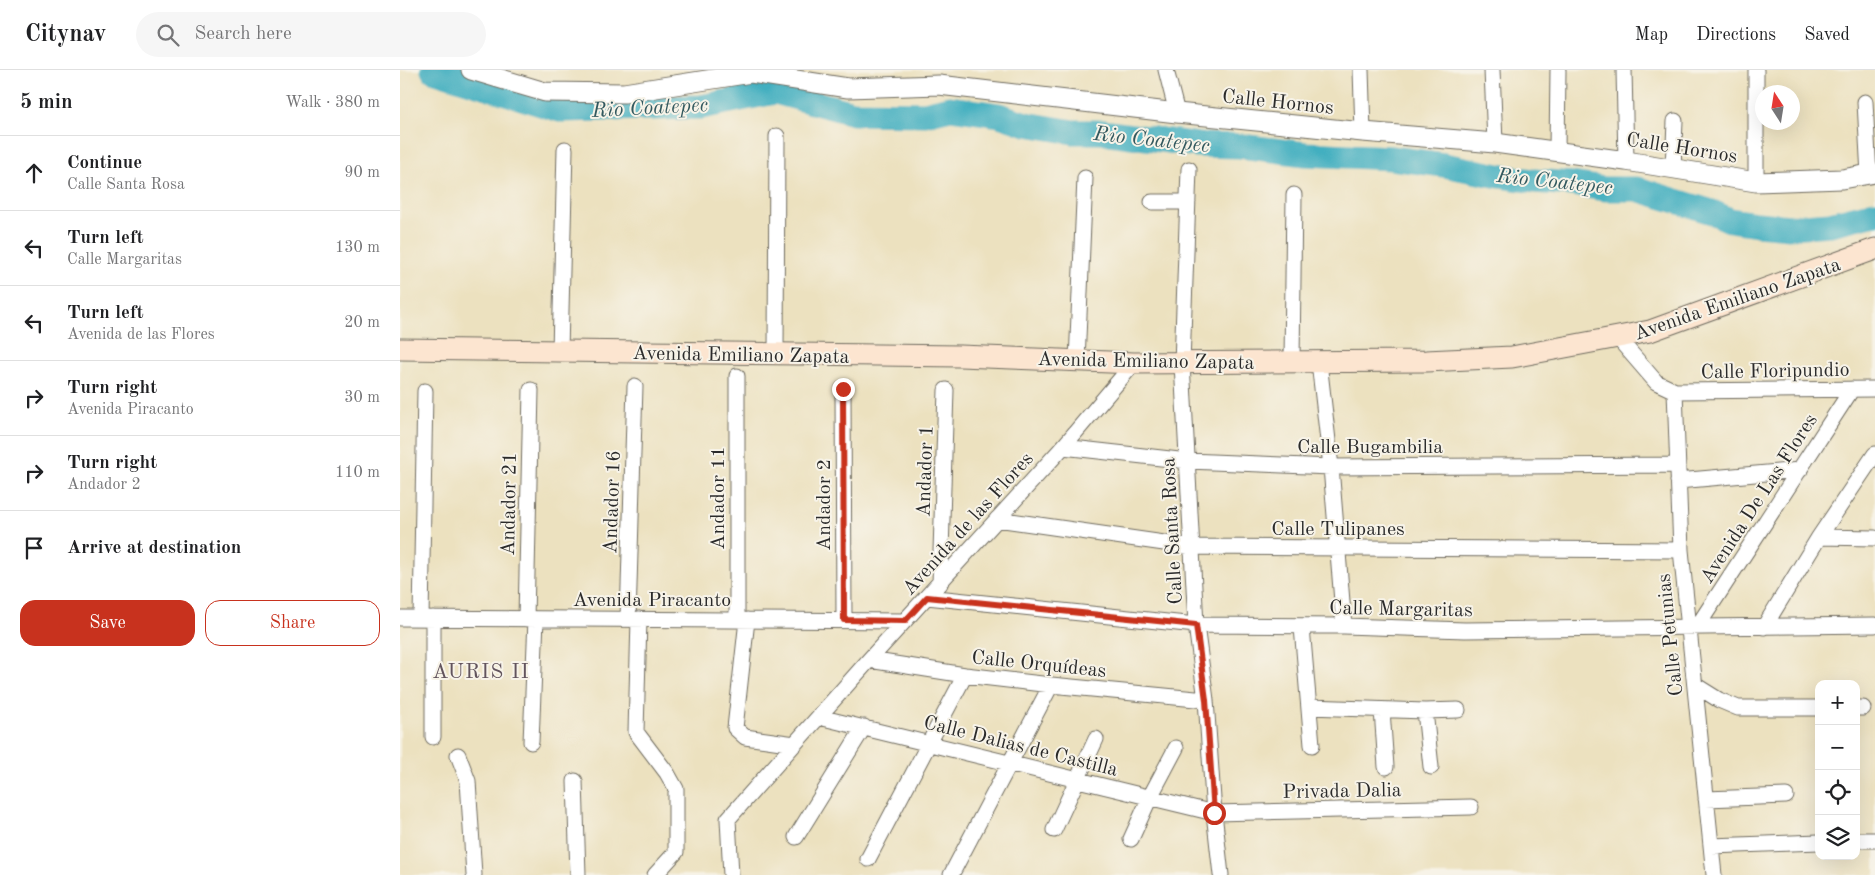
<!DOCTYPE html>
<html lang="en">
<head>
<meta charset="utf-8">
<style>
	body { margin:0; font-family:"Old Standard TT",serif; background:#f6f6f6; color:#202124 }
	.controls { position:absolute; right:15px; bottom:15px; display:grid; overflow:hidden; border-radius:10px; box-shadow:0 5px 20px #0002 }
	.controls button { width:45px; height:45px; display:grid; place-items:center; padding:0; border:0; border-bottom:1px solid #e0e0e0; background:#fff; color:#202124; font:25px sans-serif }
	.compass { position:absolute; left:1355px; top:15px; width:45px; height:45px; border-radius:50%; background:#fff; box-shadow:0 5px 20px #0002; rotate:348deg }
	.stop { position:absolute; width:15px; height:15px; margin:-11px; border:4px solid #c8321e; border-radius:50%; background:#fff }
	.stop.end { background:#c8321e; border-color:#fff; box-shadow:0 1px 5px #0008 }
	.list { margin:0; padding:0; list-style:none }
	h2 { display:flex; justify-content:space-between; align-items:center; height:65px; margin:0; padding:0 20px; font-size:21px }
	h2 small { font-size:16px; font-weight:400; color:#757577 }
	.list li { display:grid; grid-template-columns:32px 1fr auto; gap:15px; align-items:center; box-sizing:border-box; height:75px; padding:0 20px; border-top:1px solid #e0e0e0 }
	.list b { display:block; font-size:19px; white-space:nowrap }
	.list p { margin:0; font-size:16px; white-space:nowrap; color:#757577 }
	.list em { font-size:16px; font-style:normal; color:#757577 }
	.actions { display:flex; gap:10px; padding:15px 20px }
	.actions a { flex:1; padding:11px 0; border:1px solid #c8321e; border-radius:15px; text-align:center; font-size:18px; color:#c8321e }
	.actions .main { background:#c8321e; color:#fff }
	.icon { flex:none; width:28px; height:28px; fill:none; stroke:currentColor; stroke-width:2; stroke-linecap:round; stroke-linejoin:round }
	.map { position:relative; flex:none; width:1475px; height:805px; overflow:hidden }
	header { display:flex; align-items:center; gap:30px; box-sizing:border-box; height:70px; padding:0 25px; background:#fff; border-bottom:1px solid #e0e0e0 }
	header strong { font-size:24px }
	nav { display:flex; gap:28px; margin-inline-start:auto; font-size:18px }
	.search { width:350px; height:45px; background:#f6f6f6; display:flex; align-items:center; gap:12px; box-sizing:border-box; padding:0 18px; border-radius:28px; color:#757577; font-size:19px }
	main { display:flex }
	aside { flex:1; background:#fff }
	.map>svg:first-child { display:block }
</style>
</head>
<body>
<header>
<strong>Citynav</strong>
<div class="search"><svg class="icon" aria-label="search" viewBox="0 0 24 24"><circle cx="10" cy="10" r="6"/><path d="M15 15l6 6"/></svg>Search here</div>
<nav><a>Map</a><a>Directions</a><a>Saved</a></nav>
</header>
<main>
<aside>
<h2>5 min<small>Walk · 380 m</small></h2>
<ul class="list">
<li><svg class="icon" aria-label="ahead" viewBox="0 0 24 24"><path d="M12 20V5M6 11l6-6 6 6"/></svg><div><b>Continue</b><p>Calle Santa Rosa</p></div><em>90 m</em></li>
<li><svg class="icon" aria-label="left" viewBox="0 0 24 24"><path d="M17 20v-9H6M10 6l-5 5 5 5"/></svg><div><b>Turn left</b><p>Calle Margaritas</p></div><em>130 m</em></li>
<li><svg class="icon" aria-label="left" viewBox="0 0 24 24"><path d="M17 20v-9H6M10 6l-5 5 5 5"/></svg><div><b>Turn left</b><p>Avenida de las Flores</p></div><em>20 m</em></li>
<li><svg class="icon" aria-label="right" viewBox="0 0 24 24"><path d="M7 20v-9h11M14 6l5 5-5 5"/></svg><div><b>Turn right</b><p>Avenida Piracanto</p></div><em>30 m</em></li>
<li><svg class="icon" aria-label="right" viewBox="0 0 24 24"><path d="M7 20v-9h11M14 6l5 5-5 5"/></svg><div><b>Turn right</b><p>Andador 2</p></div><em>110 m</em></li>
<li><svg class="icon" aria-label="arrive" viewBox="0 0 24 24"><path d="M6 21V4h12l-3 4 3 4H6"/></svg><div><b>Arrive at destination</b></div></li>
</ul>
<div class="actions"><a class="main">Save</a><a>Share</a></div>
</aside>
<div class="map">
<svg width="1475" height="805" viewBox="0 0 1475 805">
	<rect width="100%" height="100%" fill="#f7f3e8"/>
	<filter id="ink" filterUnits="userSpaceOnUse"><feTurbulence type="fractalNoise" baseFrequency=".02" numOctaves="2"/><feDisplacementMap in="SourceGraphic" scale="10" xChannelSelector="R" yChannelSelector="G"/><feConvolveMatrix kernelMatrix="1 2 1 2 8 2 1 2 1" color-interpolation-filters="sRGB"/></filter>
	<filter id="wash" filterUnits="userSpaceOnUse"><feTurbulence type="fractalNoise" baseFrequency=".0096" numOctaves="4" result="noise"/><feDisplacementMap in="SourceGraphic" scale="20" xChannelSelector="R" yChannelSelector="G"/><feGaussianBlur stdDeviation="1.12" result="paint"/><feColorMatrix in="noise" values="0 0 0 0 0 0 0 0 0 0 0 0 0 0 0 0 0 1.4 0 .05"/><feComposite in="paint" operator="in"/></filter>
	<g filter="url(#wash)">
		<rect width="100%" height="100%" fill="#ece1bf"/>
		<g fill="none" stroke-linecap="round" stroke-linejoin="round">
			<!-- river -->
			<path stroke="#42afc0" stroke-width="25" d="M 33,0 L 160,40 L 301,37 L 375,22 L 453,43 L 525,44 L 550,38 L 599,45 L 626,54 L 673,62 L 702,62 L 798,75 L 840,76 L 905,84 L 991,88 L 1044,95 L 1099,106 L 1134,111 L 1172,114 L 1205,119 L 1237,119 L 1312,142 L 1330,150 L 1357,154 L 1390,157 L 1430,154 L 1475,143"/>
		</g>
	</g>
	<g filter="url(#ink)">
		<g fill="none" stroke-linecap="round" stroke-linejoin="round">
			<!-- minor casing -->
			<g stroke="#6f6b5f" stroke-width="17">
				<path id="minor" d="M 766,0 L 777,43
					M 961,0 L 963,62
					M 1092,0 L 1095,73
					M 1224,0 L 1226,91
					M 1356,0 L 1356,112
					M 1465,32 L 1469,105
					M 1157,81 L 1158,0
					M 789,99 L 782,293 L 796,555 L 806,630 L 814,743 L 821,805
					M 1273,99 L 1275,51
					M 752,132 L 788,132
					M 1218,268 L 1256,312 L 1275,321 L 1475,319
					M 160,281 L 165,79
					M 376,284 L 377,66
					M 677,291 L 685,108
					M 892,291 L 894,125
					M 919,292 L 931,397 L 944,556
					M 337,306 L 337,550
					M 443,319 L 444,550
					M 1275,321 L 1281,480 L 1314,805
					M 663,377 L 788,391 L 931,397 L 1277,395
					M 1278,411 L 1400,400
					M 597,449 L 792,477 L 1281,480
					M 1419,467 L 1475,468
					M 540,514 L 546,320
					M 527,527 L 796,555 L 944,556 L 1065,560 L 1475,555
					M 0,548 L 505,551
					M 21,548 L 25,321
					M 33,548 L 33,667
					M 126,549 L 131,320
					M 228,549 L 235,316
					M 239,549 L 236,662 L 267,703 L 276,719 L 276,782 L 255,805
					M 347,550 L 335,658 L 345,667 L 395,674
					M 902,557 L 912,675
					M 1297,557 L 1452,319
					M 1364,557 L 1419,467 L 1475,384
					M 469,590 L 565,605 L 651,615 L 806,630
					M 1295,615 L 1319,630 L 1338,638 L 1419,638
					M 909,637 L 1025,641 L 1058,640
					M 1456,638 L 1463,638
					M 982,640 L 986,697
					M 1025,641 L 1031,697
					M 419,647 L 814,743 L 1071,737
					M 131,672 L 136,549
					M 58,685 L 68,711 L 74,805
					M 175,711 L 178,805
					M 1306,729 L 1386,726
					M 654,760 L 696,669
					M 396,767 L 464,657
					M 731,769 L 750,727 L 776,678
					M 1456,770 L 1475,770
					M 1311,776 L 1419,772
					M 468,789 L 565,605
					M 331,805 L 328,749 L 469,590 L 663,377 L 734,293
					M 551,805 L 651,615"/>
			</g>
			<!-- tertiary casing -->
			<g stroke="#6f6b5f" stroke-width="21">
				<path id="tertiary" d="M 71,0 L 145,22 L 224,23 L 351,3 L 448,18 L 539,15 L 777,43 L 963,62 L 1095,73 L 1226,91 L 1356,112 L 1442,109 L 1475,103"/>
			</g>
			<!-- secondary casing -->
			<g stroke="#6f6b5f" stroke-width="23">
				<path id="secondary" d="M 0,279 L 560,286 L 734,293 L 1026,291 L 1112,287 L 1250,261 L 1475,179"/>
			</g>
			<!-- minor -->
			<use href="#minor" stroke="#fff" stroke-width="15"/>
			<!-- tertiary -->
			<use href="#tertiary" stroke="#fff" stroke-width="19"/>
			<!-- secondary -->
			<use href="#secondary" stroke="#fce5d0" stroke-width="21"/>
		</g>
	</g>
	<g fill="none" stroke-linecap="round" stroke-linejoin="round" filter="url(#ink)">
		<!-- route -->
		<path stroke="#c8321e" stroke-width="6" d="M 443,319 L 444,550 L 505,551 L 527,527 L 796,555 L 806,630 L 814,743"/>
	</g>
	<g text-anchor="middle" stroke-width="4" stroke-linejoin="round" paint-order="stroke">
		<!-- street labels -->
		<g font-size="20" fill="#2b2b2b" stroke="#f7f3e8">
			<text transform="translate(878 31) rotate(6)" y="7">Calle Hornos</text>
			<text transform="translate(1282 77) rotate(9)" y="7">Calle Hornos</text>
			<text transform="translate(1337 228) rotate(-19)" y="7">Avenida Emiliano Zapata</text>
			<text transform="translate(341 284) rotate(1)" y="7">Avenida Emiliano Zapata</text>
			<text transform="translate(746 290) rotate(1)" y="7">Avenida Emiliano Zapata</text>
			<text transform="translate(1375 300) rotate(-1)" y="7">Calle Floripundio</text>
			<text x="970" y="383">Calle Bugambilia</text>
			<text transform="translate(524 401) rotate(-88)" y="7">Andador 1</text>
			<text transform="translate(317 428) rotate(-90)" y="7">Andador 11</text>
			<text transform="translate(1358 428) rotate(-57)" y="7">Avenida De Las Flores</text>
			<text transform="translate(211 432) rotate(-88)" y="7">Andador 16</text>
			<text transform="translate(108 434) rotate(-89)" y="7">Andador 21</text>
			<text transform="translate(423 435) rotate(-90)" y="7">Andador 2</text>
			<text transform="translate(567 453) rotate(-48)" y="7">Avenida de las Flores</text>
			<text x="938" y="465">Calle Tulipanes</text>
			<text transform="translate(771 461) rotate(-93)" y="7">Calle Santa Rosa</text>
			<text x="252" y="536">Avenida Piracanto</text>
			<text transform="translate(1001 538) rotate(1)" y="7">Calle Margaritas</text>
			<text transform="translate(1269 565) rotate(-96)" y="7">Calle Petunias</text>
			<text transform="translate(639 593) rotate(6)" y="7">Calle Orquídeas</text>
			<text transform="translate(621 675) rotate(14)" y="7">Calle Dalias de Castilla</text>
			<text transform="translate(942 720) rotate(-1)" y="7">Privada Dalia</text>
		</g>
		<!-- water labels -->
		<g font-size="21" font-style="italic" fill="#33595f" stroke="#f7f3e8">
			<text transform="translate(250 37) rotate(-3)" y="7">Rio Coatepec</text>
			<text transform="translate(752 69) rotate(6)" y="7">Rio Coatepec</text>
			<text transform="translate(1155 111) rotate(6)" y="7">Rio Coatepec</text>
		</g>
		<!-- neighbourhood labels -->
		<g font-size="21" letter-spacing="1" fill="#62545d" stroke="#f7f3e8">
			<text x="81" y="608">AURIS II</text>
		</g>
	</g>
</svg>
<div class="controls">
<button>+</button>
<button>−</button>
<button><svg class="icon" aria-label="locate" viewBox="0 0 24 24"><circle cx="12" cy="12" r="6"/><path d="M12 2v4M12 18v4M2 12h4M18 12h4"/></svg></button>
<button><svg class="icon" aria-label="layers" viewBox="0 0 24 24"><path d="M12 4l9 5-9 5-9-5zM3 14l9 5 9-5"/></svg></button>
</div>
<svg class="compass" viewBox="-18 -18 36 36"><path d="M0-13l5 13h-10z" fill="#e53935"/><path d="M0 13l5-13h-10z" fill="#757577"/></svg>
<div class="stop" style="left:814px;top:743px"></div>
<div class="stop end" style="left:443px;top:319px"></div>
</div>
</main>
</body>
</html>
